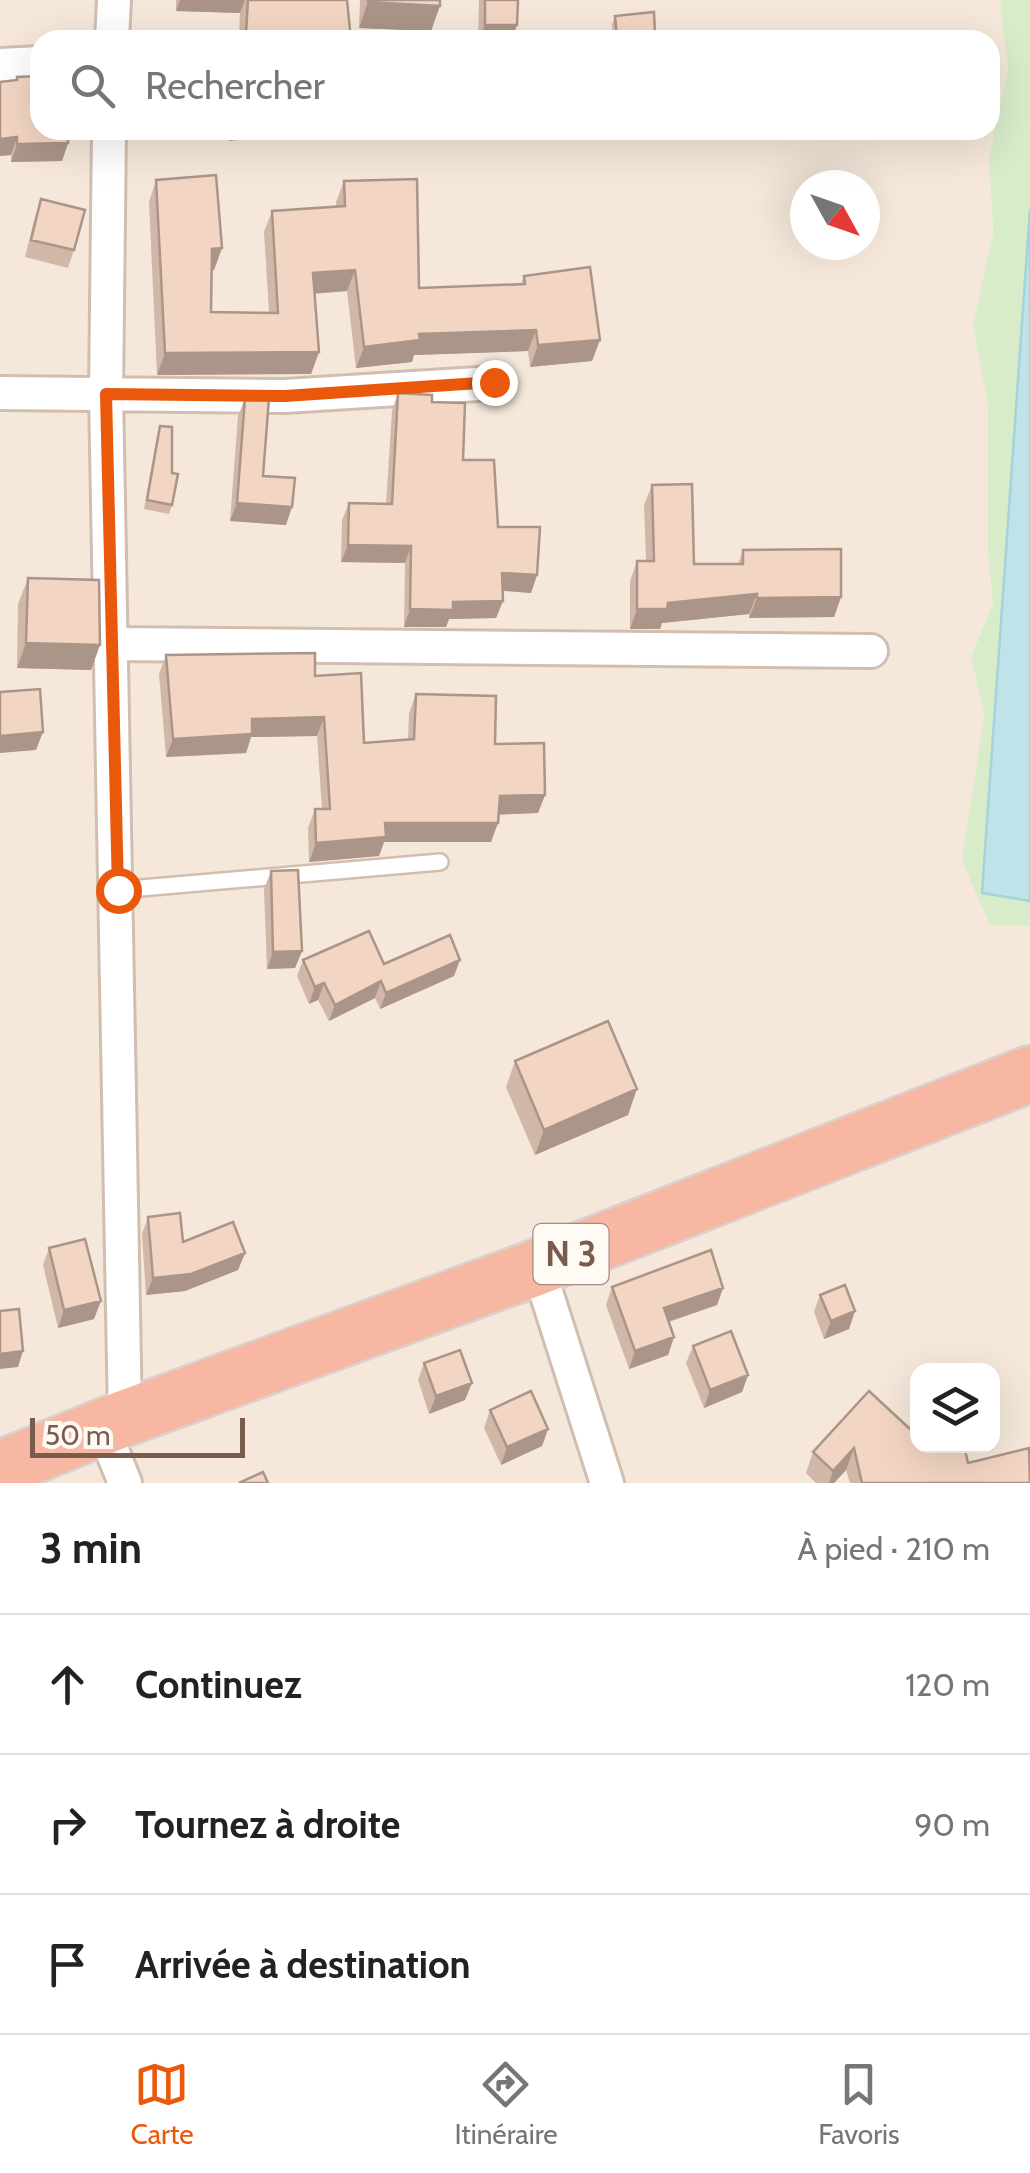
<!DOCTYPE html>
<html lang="fr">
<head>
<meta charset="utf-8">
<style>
	body { margin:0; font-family:Cabin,sans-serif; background:#f2f2f2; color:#222 }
	.controls { position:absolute; right:30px; bottom:30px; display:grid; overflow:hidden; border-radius:20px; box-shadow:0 10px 40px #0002 }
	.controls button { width:90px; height:90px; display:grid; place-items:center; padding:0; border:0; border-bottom:2px solid #e0e0e0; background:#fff; color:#222; font:50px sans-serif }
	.compass { position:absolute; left:790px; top:170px; width:90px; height:90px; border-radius:50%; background:#fff; box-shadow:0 10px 40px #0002; rotate:130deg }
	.scale { position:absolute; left:30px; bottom:25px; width:215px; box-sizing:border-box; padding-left:10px; border:5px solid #7a5c4d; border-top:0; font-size:28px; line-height:35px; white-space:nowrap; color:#7a5c4d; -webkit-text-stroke:8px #fffaf3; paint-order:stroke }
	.stop { position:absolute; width:30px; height:30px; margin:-22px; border:8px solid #ea580c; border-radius:50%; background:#fff }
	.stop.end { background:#ea580c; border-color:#fff; box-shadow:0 2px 10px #0008 }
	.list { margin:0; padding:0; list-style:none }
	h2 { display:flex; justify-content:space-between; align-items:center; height:130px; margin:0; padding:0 40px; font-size:42px }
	h2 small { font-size:32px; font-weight:400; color:#767676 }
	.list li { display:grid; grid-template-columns:65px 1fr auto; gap:30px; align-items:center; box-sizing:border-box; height:140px; padding:0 40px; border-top:2px solid #e0e0e0 }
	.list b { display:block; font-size:38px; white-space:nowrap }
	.list em { font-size:32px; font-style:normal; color:#767676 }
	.icon { flex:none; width:55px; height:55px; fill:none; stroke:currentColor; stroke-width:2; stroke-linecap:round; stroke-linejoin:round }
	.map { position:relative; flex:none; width:1030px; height:1483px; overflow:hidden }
	.search { position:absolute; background:#fff; box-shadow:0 10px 40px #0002; left:30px; right:30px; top:30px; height:110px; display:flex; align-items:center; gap:25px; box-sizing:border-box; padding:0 35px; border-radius:30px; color:#767676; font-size:38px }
	.sheet { height:550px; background:#fff }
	nav { display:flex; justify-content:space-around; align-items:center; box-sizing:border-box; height:140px; border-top:2px solid #e0e0e0; background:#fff; font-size:28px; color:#767676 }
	nav a { display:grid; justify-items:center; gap:5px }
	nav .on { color:#ea580c }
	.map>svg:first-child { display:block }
</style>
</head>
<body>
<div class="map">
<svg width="1030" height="1483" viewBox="0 0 1030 1483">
	<rect width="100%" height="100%" fill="#fdf6ec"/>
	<!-- residential -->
	<path fill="#f5e8da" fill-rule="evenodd" d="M 0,0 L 1000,0 L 1008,69 L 989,156 L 993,233 L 973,325 L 988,407 L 988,554 L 993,603 L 971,656 L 984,716 L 981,756 L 990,925 L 1030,926 L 1030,1483 L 0,1483 ZM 40,40 L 990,40 L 990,130 L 40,130 ZM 805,185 L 865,185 L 865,245 L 805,245 ZM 918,1370 L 992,1370 L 992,1446 L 918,1446 Z"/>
	<!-- green -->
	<path fill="#d8ecc9" d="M 1000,0 L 1030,0 L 1030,926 L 990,925 L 962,861 L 984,716 L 971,656 L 993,603 L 988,554 L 988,407 L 973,325 L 993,233 L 989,156 L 1008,69 Z"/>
	<!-- water -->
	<path fill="#bfe3e8" stroke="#a5d3da" stroke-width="2.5" d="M 1030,209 L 1030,901 L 982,893 Z"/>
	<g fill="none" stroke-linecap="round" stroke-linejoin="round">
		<!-- lane casing -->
		<g stroke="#d1beb0" stroke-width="20">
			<path id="lane" d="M 118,890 L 440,862"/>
		</g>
		<!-- street casing -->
		<g stroke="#d1beb0" stroke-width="38">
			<path id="street" d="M 112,40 L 114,0
				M 0,65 L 40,63
				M 109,130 L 106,394 L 125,1418
				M 0,393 L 285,396 L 494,383
				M 110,644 L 871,651
				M 538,1267 L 607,1483
				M 103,1428 L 125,1483"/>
		</g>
		<!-- highway casing -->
		<g stroke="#dad1cd" stroke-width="60">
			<path id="highway" d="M 0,1469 L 125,1418 L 538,1267 L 1030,1074"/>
		</g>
		<!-- lane -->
		<use href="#lane" stroke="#fff" stroke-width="15"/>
		<!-- street -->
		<use href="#street" stroke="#fff" stroke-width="32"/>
		<!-- highway -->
		<use href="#highway" stroke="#f7b7a3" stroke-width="55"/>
	</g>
	<!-- wall -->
	<path fill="#d1b7a8" d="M 176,0 L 301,0 L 351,40 L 239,35 L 240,13 L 176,11 Z
		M 360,0 L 440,0 L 431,31 L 359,28 Z
		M 479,0 L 518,0 L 512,40 L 478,40 Z
		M 615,16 L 655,35 L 653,40 L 613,40 L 612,25 Z
		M 17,77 L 68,143 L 62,161 L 11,162 L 11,155 L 0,156 L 0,82 L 16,80 Z
		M 156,180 L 222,248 L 214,270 L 211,270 L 211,312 L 269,312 L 264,232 L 272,211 L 336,206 L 336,202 L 344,181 L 419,288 L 521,284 L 524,276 L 600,340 L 592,361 L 530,367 L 528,351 L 414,355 L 412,362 L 356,368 L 347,291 L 314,294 L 319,352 L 311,374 L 157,375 L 149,202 Z
		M 41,199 L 74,250 L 68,268 L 25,257 L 35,217 Z
		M 398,393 L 432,402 L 498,527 L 537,575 L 531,593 L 502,591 L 503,601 L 496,618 L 449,619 L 446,627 L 404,627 L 405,563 L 341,562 L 342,520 L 349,503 L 386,504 L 392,411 Z
		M 245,398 L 263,476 L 286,525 L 230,521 L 238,416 Z
		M 160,426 L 172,505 L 169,514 L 144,509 L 157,435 Z
		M 652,485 L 694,564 L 738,564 L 743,550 L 841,597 L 834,617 L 749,618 L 749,614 L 662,623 L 660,629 L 630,629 L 630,581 L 637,561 L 646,561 L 644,505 Z
		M 28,578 L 91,670 L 17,668 L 18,604 Z
		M 166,655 L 315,676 L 364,743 L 408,740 L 409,713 L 416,694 L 495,744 L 545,795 L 538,813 L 499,814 L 491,842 L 384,842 L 379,856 L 309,862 L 308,828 L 315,809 L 322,809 L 317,736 L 251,737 L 246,753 L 166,757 L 159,674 Z
		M 271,871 L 302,951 L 295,968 L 267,969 L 264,889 Z
		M 303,960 L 384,964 L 454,976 L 380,1009 L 375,998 L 329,1021 L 318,1000 L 309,1004 L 297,976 Z
		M 515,1061 L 628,1115 L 535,1155 L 506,1087 Z
		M 148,1217 L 183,1242 L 245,1253 L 238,1270 L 185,1291 L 146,1295 L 142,1234 Z
		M 49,1248 L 94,1319 L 58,1328 L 43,1265 Z
		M 612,1287 L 723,1288 L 717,1305 L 669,1322 L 674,1337 L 668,1355 L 629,1369 L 606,1305 Z
		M 820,1295 L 855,1311 L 849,1329 L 824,1339 L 814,1312 Z
		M 693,1346 L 748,1375 L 742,1392 L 704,1408 L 686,1363 Z
		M 424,1363 L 465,1400 L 429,1414 L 418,1380 Z
		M 490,1410 L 548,1429 L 542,1446 L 501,1465 L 484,1428 Z
		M 910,1429 L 968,1463 L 1030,1483 L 850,1483 L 846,1470 L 834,1483 L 816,1483 L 806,1473 L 813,1452 Z"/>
	<!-- shaded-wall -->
	<path fill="#aa9588" d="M 180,0 L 245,0 L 240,13 L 176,11 Z
		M 368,2 L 440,6 L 431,31 L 359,28 Z
		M 485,25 L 517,25 L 512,40 L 479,40 Z
		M 655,35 L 653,40 L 616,40 L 617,37 Z
		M 172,130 L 199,130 L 171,135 Z
		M 233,130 L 320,130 L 229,141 Z
		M 17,137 L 11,155 L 0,156 L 0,139 Z
		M 68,143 L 62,161 L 11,162 L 17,144 Z
		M 222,248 L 214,270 L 204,271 L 212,249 Z
		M 355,270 L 347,291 L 305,294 L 313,273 Z
		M 536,330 L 528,351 L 414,355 L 412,362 L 356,368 L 364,347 L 419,334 Z
		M 600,340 L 592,361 L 530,367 L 538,345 Z
		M 319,352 L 311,374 L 157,375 L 165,353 Z
		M 237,503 L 292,507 L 286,525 L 230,521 Z
		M 348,545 L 411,546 L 405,563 L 341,562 Z
		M 502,573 L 537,575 L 531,593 L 496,590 Z
		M 757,594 L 749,614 L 662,623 L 660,629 L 630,629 L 637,609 L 668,603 Z
		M 841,597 L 834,617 L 749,618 L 757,598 Z
		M 503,601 L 496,618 L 449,619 L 446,627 L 404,627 L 410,609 L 453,602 Z
		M 26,643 L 100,645 L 91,670 L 17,668 Z
		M 324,717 L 317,736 L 251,737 L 246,753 L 166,757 L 173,739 L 252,719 Z
		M 43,732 L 36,750 L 0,753 L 0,736 Z
		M 545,795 L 538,813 L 493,815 L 500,796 Z
		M 385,823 L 498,823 L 491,842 L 384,842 L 379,856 L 309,862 L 316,843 Z
		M 302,951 L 295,968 L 267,969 L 273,952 Z
		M 460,960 L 454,976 L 380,1009 L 386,993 Z
		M 381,981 L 375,998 L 329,1021 L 335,1005 Z
		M 324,983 L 318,1000 L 309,1004 L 315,987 Z
		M 637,1089 L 628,1115 L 535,1155 L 544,1130 Z
		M 245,1253 L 238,1270 L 185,1291 L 146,1295 L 153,1278 Z
		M 723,1288 L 717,1305 L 658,1325 L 664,1308 Z
		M 101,1301 L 94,1319 L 58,1328 L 64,1310 Z
		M 855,1311 L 849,1329 L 824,1339 L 831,1321 Z
		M 674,1337 L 668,1355 L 629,1369 L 635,1351 Z
		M 23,1351 L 18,1367 L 0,1369 L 0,1354 Z
		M 748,1375 L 742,1392 L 704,1408 L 710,1390 Z
		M 472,1383 L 465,1400 L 429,1414 L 436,1396 Z
		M 548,1429 L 542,1446 L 501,1465 L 507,1447 Z
		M 854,1448 L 846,1470 L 834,1483 L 829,1483 L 833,1471 Z"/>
	<!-- building -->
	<path fill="#f3d5c3" stroke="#aa9588" stroke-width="2.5" d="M 248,0 L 347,0 L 351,40 L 215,40 L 246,33 Z
		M 368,0 L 440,0 L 440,6 L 368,2 Z
		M 485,0 L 518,0 L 517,25 L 485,25 Z
		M 654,12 L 655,35 L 617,37 L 615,16 Z
		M 40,76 L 40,130 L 68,130 L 68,143 L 17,144 L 17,137 L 0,139 L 0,82 L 17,80 L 17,77 Z
		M 216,175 L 222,248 L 212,249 L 211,312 L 278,313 L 272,211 L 345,206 L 344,181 L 417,179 L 419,288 L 525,284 L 524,276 L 590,267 L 600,340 L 538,345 L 536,330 L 419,334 L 420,340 L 364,347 L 355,270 L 313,273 L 319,352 L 165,353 L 156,180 Z
		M 41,199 L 85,210 L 74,250 L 31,240 Z
		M 398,393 L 432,395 L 432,402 L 465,403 L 463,460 L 494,460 L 498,527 L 540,527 L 537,575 L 502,573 L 503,601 L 453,602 L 453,610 L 410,609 L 411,546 L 348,545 L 349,503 L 392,504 Z
		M 245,398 L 269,398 L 263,476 L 295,478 L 292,507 L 237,503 Z
		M 160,426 L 172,427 L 172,473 L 178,474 L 172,505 L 147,500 Z
		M 692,484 L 694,564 L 743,564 L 743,550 L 841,549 L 841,597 L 757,598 L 757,594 L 668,603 L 667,609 L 637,609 L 637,561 L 654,561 L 652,485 Z
		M 28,578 L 99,580 L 100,645 L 26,643 Z
		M 315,653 L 315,676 L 361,673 L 364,743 L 414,739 L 416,694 L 496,696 L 495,744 L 544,743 L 545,795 L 500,796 L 498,823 L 385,823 L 386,837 L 316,843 L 315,809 L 330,809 L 324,717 L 252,719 L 252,734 L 173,739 L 166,655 Z
		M 40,689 L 43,732 L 0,736 L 0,692 Z
		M 298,870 L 302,951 L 273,952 L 271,871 Z
		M 369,931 L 384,964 L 450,935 L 460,960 L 386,993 L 381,981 L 335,1005 L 324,983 L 315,987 L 303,960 Z
		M 608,1021 L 637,1089 L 544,1130 L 515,1061 Z
		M 180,1213 L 183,1242 L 233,1222 L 245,1253 L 191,1274 L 153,1278 L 148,1217 Z
		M 85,1239 L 101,1301 L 64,1310 L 49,1248 Z
		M 711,1250 L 723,1288 L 664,1308 L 674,1337 L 635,1351 L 612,1287 Z
		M 845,1285 L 855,1311 L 831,1321 L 820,1295 Z
		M 19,1309 L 23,1351 L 0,1354 L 0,1311 Z
		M 731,1331 L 748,1375 L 710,1390 L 693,1346 Z
		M 460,1350 L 472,1383 L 436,1396 L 424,1363 Z
		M 531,1391 L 548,1429 L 507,1447 L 490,1410 Z
		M 869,1391 L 910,1429 L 918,1427 L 918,1446 L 964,1446 L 968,1463 L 1029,1448 L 1030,1483 L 862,1483 L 854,1448 L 833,1471 L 813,1452 Z
		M 263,1472 L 268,1483 L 239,1483 Z"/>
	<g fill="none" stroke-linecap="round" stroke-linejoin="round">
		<!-- route -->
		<path stroke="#ea580c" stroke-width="12" d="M 118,890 L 106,394 L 285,396 L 494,382"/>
	</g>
	<g text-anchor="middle" stroke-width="10" stroke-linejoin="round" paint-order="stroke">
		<!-- shield labels -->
		<rect fill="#fffaf3" stroke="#a28b7f" stroke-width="2.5" x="533.5" y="1224" width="75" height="60" rx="8"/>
		<g font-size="35" font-weight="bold" fill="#7a5c4d">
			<text x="571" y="1266">N 3</text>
		</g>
	</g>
</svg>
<div class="controls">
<button><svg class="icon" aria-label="layers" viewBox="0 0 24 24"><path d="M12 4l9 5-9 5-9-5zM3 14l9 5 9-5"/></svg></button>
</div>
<svg class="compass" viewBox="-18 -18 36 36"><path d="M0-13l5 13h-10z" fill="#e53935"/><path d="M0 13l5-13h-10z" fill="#767676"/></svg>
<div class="scale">50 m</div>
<div class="stop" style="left:118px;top:890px"></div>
<div class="stop end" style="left:494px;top:382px"></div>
<div class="search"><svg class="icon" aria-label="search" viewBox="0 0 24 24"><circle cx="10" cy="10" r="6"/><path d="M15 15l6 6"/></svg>Rechercher</div>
</div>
<section class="sheet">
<h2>3 min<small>À pied · 210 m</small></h2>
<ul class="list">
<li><svg class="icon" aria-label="ahead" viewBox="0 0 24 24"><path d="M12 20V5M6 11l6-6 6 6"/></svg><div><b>Continuez</b></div><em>120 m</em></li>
<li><svg class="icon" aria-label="right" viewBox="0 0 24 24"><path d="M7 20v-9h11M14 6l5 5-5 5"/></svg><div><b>Tournez à droite</b></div><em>90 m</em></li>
<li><svg class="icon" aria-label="arrive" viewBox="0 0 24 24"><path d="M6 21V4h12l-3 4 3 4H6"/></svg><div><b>Arrivée à destination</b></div></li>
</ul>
</section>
<nav>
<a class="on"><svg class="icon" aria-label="map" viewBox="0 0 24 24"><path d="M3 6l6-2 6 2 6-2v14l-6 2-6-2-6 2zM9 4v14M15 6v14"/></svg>Carte</a>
<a><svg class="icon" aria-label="directions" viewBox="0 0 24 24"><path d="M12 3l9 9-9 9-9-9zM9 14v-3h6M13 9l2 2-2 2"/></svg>Itinéraire</a>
<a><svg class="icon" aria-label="saved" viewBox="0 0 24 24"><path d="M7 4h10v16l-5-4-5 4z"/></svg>Favoris</a>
</nav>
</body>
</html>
